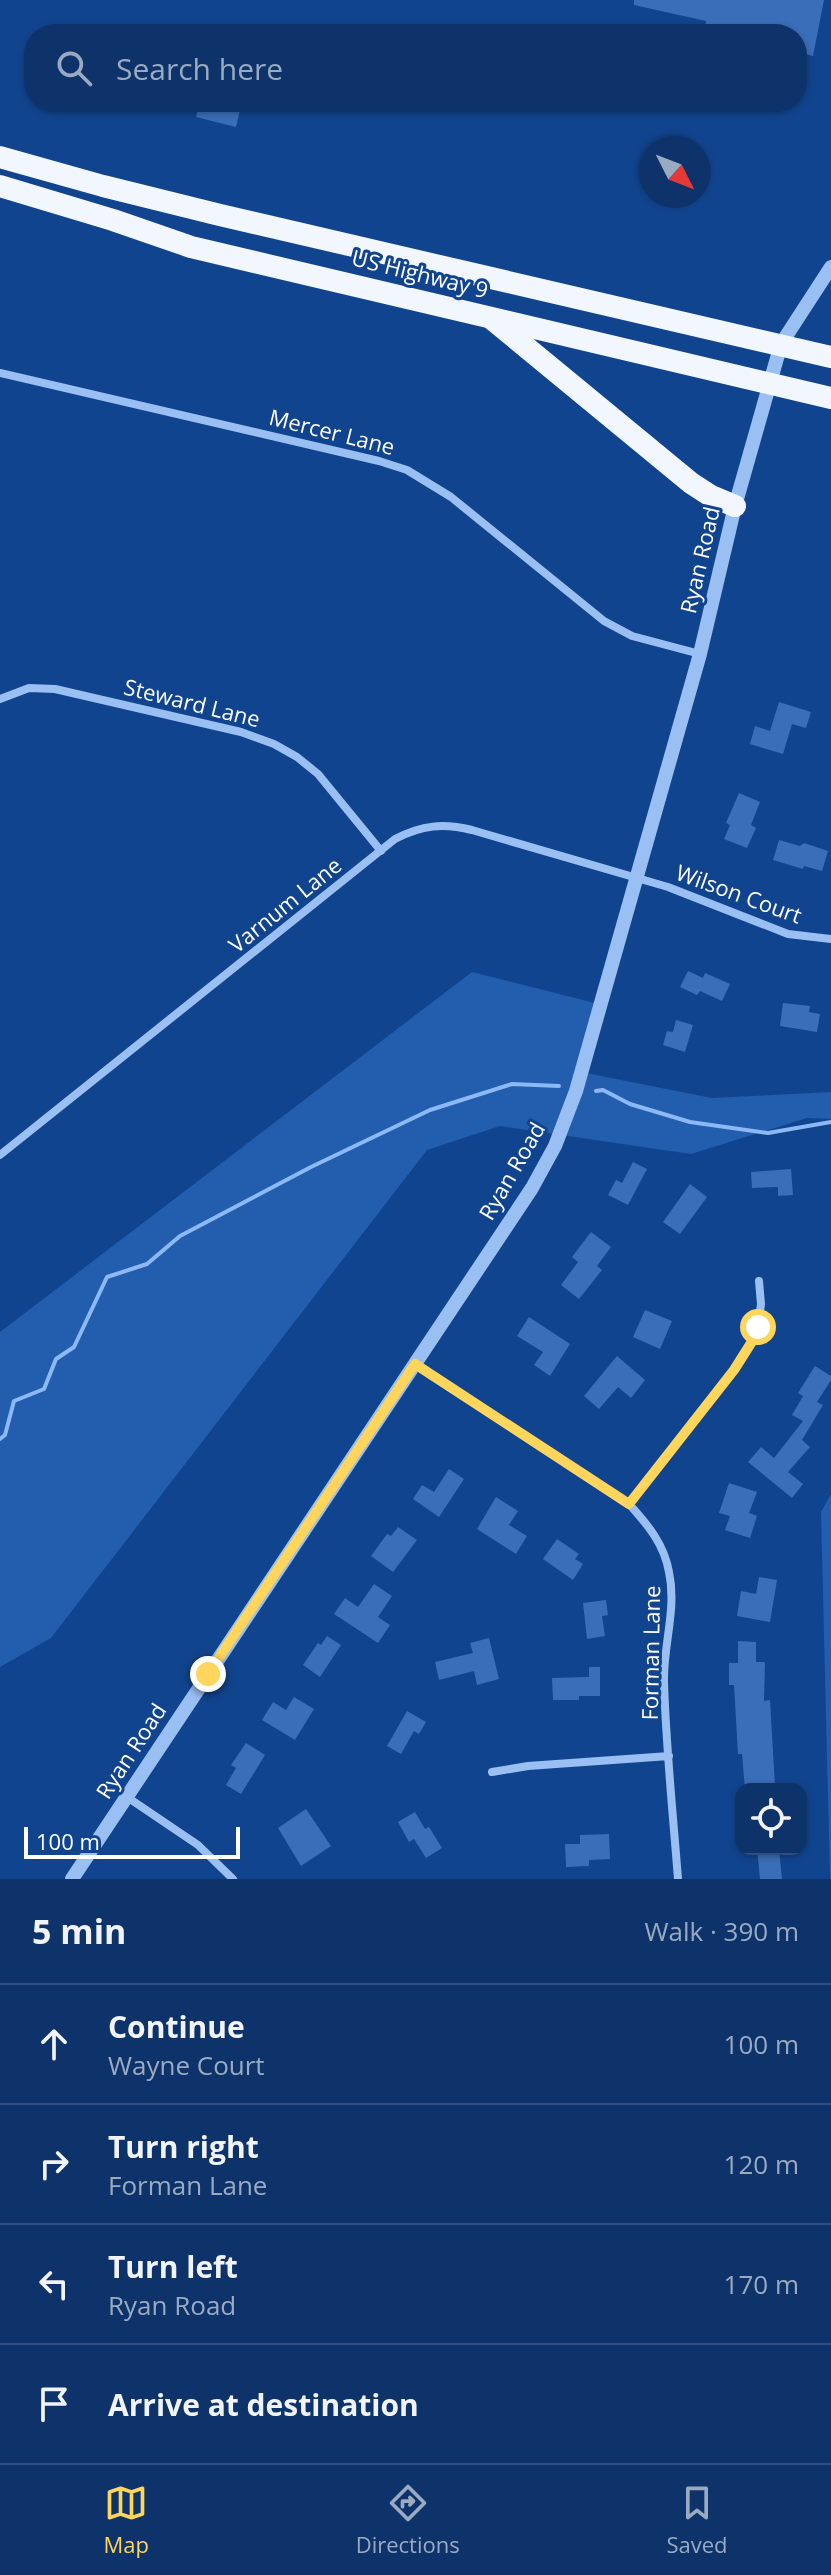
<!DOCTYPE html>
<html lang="en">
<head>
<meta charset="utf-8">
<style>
	body { margin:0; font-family:"Open Sans",sans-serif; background:#1b3f72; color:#f1f3f6 }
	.controls { position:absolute; right:24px; bottom:24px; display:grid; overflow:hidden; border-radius:16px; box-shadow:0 2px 6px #0004 }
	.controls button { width:72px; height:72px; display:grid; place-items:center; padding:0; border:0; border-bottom:2px solid #2d4e7e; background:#0d336a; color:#f1f3f6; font:40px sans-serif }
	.compass { position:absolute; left:639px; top:136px; width:72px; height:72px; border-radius:50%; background:#0d336a; box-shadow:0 2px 6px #0004; rotate:132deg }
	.scale { position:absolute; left:24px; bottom:20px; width:216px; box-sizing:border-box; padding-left:8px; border:4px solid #fff; border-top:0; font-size:22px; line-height:28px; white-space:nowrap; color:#fff; -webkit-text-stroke:6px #11448e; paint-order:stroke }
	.stop { position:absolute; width:24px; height:24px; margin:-18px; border:6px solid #ffd55b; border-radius:50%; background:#fff }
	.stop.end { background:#ffd55b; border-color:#fff; box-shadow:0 2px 8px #0008 }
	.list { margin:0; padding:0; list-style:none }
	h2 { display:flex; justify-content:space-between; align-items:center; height:104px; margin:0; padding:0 32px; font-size:34px }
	h2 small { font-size:26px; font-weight:400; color:#9aaac1 }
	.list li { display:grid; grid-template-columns:52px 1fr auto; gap:24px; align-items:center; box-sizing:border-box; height:120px; padding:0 32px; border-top:2px solid #2d4e7e }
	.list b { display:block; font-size:30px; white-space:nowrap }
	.list p { margin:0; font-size:26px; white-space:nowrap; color:#9aaac1 }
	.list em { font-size:26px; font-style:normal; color:#9aaac1 }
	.icon { flex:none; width:44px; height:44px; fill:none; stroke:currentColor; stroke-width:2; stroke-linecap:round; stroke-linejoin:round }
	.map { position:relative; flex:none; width:831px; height:1879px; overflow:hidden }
	.search { position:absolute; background:#0d336a; box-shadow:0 2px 6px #0004; left:24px; right:24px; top:24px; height:88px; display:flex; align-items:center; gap:20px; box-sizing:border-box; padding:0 28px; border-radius:32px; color:#9aaac1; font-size:30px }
	.sheet { height:584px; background:#0d336a }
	nav { display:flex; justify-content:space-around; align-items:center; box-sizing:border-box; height:112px; border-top:2px solid #2d4e7e; background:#0d336a; font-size:22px; color:#9aaac1 }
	nav a { display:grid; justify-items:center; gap:4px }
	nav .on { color:#ffd55b }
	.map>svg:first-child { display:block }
</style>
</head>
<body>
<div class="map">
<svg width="831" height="1879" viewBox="0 0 831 1879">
	<rect width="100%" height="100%" fill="#11448e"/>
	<!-- green -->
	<path fill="#235dad" d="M 472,972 L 599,1004 L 581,1072 L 712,1098 L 831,1092 L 831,1119 L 807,1118 L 691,1154 L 500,1126 L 427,1150 L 51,1638 L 0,1667 L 0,1332 Z
		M 831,1494 L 831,1879 L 830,1879 L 821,1512 Z"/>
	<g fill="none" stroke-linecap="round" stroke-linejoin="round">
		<!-- stream -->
		<path stroke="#8cb9f5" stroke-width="4" d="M 596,1091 L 603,1090 L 630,1104 L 690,1122 L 768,1133 L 831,1122
			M 0,1439 L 5,1435 L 14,1401 L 44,1389 L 56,1359 L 74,1347 L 107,1277 L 147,1264 L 180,1236 L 311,1167 L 430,1110 L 512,1084 L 559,1086"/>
	</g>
	<!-- building -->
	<path fill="#3a6eb8" d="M 634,0 L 824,0 L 813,56 L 797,52 L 797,34 L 728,34 L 705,29 L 706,21 L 634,5 Z
		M 200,102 L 242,102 L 236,127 L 196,117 Z
		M 779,702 L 811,712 L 806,728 L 792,724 L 783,754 L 750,744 L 755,726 L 770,731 Z
		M 739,793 L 760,802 L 751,825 L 756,828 L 747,848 L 724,839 L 730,825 L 726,823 Z
		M 779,840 L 800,846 L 804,843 L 828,851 L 822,871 L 804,866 L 803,869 L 773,860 Z
		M 688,971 L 703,978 L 705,973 L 730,984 L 722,1001 L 700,991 L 697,995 L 680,987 Z
		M 783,1003 L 810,1006 L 809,1012 L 820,1014 L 817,1032 L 780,1026 Z
		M 676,1020 L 693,1025 L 685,1052 L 663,1045 L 667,1031 L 673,1032 Z
		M 633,1162 L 647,1169 L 628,1205 L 608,1195 L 616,1180 L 622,1183 Z
		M 791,1169 L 793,1195 L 778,1196 L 778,1187 L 752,1188 L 751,1172 Z
		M 690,1184 L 707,1197 L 680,1234 L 663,1222 Z
		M 591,1232 L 611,1247 L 597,1266 L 602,1270 L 579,1299 L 561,1285 L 578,1262 L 572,1257 Z
		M 645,1310 L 672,1321 L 660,1349 L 633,1337 Z
		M 529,1317 L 570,1344 L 550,1376 L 534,1365 L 543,1352 L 517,1336 Z
		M 617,1356 L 645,1380 L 631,1398 L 618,1387 L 599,1409 L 584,1396 Z
		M 815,1366 L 831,1376 L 831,1380 L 817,1402 L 823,1405 L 802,1440 L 810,1447 L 788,1472 L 803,1484 L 792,1498 L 748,1462 L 761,1447 L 774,1458 L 803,1421 L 792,1415 L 803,1396 L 798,1393 Z
		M 449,1469 L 464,1479 L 439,1517 L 413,1499 L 422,1485 L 434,1492 Z
		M 729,1483 L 757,1492 L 749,1513 L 757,1516 L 750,1538 L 725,1530 L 730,1516 L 719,1513 Z
		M 496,1497 L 518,1511 L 509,1525 L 527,1536 L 516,1554 L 477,1529 Z
		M 398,1527 L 417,1540 L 393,1572 L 371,1556 L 387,1534 L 391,1536 Z
		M 557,1539 L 579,1554 L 575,1559 L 583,1564 L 573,1580 L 543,1559 Z
		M 759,1577 L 777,1580 L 770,1622 L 737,1616 L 741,1591 L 756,1594 Z
		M 374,1584 L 392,1596 L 378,1617 L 390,1625 L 378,1643 L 334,1614 L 345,1598 L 358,1607 Z
		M 606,1600 L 608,1615 L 602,1616 L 605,1636 L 587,1639 L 583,1603 Z
		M 327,1636 L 341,1645 L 320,1677 L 303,1665 L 318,1643 L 321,1645 Z
		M 489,1638 L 499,1679 L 477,1685 L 474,1671 L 439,1680 L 435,1662 L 473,1653 L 470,1643 Z
		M 738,1641 L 756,1642 L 756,1662 L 765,1662 L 764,1701 L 770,1700 L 775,1786 L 760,1787 L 760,1789 L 745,1789 L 742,1754 L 738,1754 L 734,1685 L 729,1685 L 729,1663 L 738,1663 Z
		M 589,1667 L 600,1667 L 600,1696 L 579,1696 L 579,1700 L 553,1700 L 552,1678 L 589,1677 Z
		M 294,1697 L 314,1709 L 295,1740 L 262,1720 L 273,1702 L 286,1710 Z
		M 407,1711 L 426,1722 L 419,1734 L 414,1731 L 401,1754 L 387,1746 Z
		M 246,1743 L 265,1755 L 241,1794 L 226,1785 L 236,1768 L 231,1765 Z
		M 306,1809 L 331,1846 L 301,1866 L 278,1828 Z
		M 415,1812 L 425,1829 L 429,1827 L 442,1848 L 426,1858 L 414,1839 L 409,1842 L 398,1822 Z
		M 609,1834 L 610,1859 L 589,1860 L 589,1866 L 566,1867 L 565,1844 L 580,1844 L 580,1835 Z
		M 757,1849 L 779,1849 L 782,1879 L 760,1879 Z"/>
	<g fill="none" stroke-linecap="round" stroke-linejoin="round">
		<!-- minor -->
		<path stroke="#9abff2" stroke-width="8" d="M 0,373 L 379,461 L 407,470 L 451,497 L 604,621 L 632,636 L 700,654
			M 0,699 L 29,688 L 55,689 L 241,732 L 274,744 L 297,757 L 318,774 L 381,851
			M 0,1155 L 395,839 C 422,825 443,823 472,830 L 668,887 L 788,934 L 831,939
			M 415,1364 L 629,1504 C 648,1525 664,1544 669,1572 C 677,1609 663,1646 664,1682 C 666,1748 673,1814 678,1879
			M 629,1504 L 734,1370 L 753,1340 L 758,1327 L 761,1304 L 759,1281
			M 492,1772 L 528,1766 L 669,1756
			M 127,1797 L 198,1845 L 233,1879"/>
		<!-- tertiary -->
		<path stroke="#9abff2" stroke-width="14" d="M 72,1879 L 532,1188 L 555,1146 L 576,1091 L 700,654 L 735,506 L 781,344 L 831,267"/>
		<!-- trunk -->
		<path stroke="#f2f6ff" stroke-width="22" d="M 0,157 L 103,186 L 220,215 L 831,357
			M 0,186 L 113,220 L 191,247 L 831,398
			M 492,319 L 691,483 L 711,496 L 735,506"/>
	</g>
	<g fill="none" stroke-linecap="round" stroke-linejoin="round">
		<!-- route -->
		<path stroke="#ffd55b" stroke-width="10" d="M 208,1674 L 415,1364 L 629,1504 L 734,1370 L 753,1340 L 758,1327"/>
	</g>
	<g text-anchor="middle" stroke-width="6" stroke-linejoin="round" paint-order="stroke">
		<!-- street labels -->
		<g font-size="22" fill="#fff" stroke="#11448e">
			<text transform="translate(420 274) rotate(14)" y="8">US Highway 9</text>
			<text transform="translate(332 432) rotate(14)" y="8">Mercer Lane</text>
			<text transform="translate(700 560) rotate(-77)" y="8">Ryan Road</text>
			<text transform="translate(192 703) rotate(14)" y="8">Steward Lane</text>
			<text transform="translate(739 894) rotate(20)" y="8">Wilson Court</text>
			<text transform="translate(285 905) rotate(-39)" y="8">Varnum Lane</text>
			<text transform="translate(512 1171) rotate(-60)" y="8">Ryan Road</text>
			<text transform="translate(651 1653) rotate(-89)" y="8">Forman Lane</text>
			<text transform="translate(131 1751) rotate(-57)" y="8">Ryan Road</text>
		</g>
	</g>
</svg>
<div class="controls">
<button><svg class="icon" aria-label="locate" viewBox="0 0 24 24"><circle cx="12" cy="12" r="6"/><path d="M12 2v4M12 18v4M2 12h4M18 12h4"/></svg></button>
</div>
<svg class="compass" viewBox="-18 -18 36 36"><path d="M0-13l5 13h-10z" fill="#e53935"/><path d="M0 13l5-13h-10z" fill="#9aaac1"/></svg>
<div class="scale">100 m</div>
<div class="stop" style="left:758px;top:1327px"></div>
<div class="stop end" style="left:208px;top:1674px"></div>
<div class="search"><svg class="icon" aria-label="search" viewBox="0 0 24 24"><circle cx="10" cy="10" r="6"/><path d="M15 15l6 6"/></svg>Search here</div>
</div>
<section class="sheet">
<h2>5 min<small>Walk · 390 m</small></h2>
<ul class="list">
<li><svg class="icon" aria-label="ahead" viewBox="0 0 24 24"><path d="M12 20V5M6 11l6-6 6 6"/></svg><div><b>Continue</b><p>Wayne Court</p></div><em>100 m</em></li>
<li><svg class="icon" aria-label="right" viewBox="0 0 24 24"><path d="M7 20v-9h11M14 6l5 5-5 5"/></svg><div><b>Turn right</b><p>Forman Lane</p></div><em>120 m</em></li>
<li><svg class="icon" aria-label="left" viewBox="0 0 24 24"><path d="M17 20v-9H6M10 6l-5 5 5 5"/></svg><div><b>Turn left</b><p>Ryan Road</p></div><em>170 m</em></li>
<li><svg class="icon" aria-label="arrive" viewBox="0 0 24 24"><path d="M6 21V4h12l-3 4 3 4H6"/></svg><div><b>Arrive at destination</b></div></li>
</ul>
</section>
<nav>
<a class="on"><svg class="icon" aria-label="map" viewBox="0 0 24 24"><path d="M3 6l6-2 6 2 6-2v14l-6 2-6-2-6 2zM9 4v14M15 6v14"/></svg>Map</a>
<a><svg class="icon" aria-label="directions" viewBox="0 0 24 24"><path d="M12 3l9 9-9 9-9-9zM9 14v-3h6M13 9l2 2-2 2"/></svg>Directions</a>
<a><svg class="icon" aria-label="saved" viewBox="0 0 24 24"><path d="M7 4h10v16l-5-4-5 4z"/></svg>Saved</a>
</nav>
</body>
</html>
